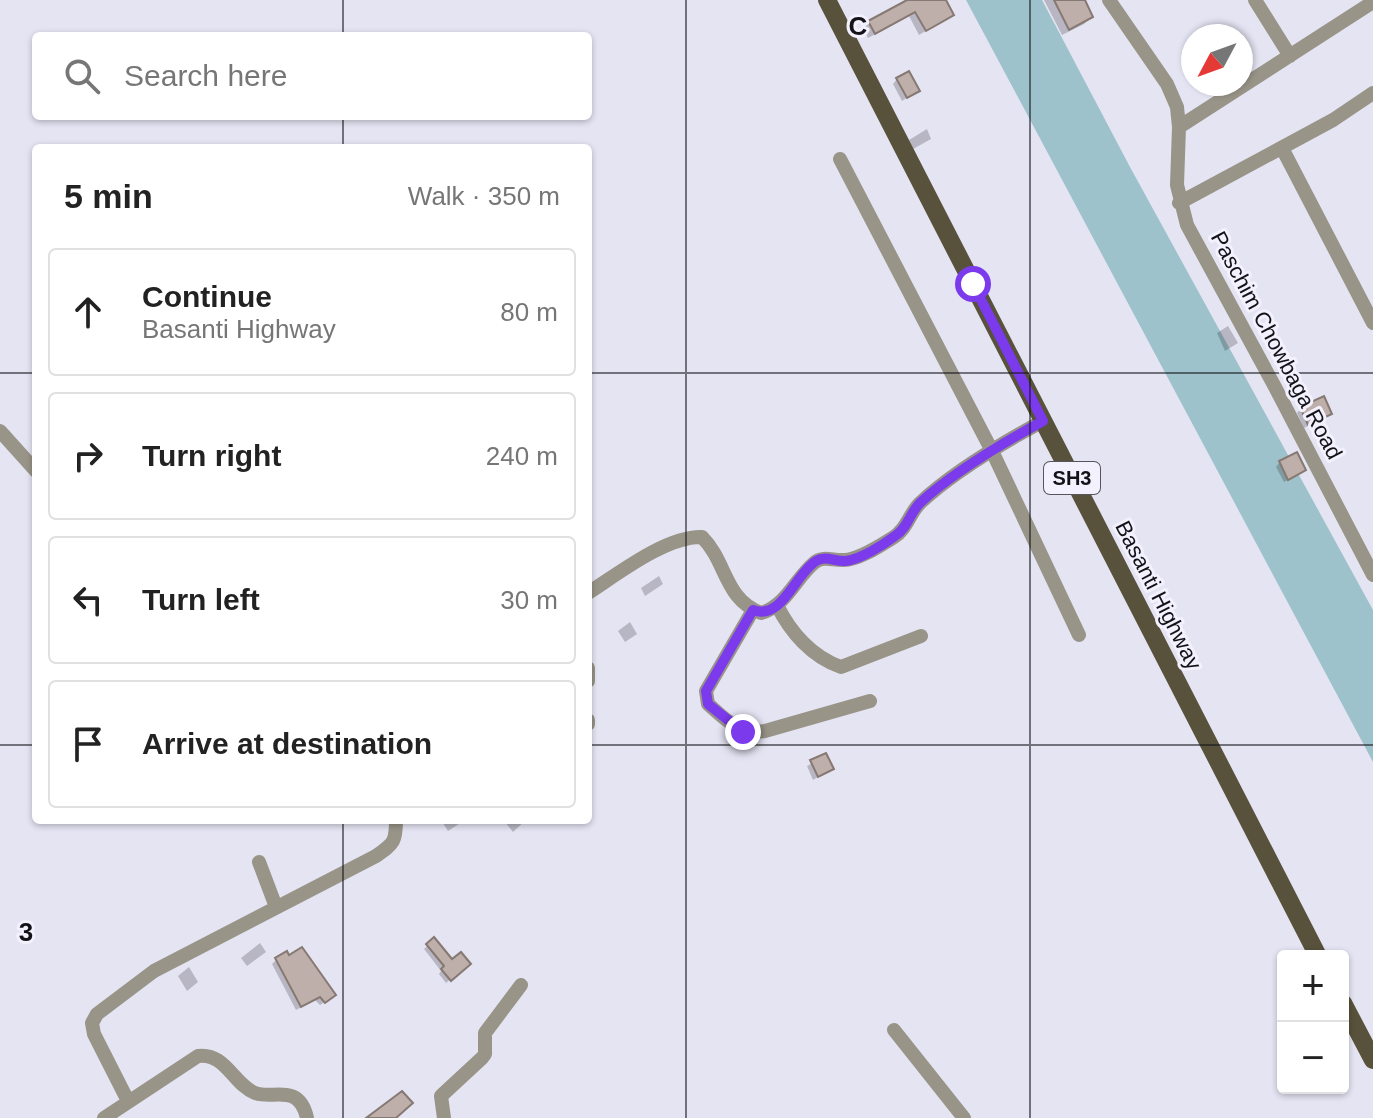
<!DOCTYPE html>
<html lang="en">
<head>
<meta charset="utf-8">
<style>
	body { margin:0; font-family:Arial,sans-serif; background:#f2f2f2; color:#222 }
	.controls { position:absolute; right:24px; bottom:24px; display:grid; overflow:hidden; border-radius:8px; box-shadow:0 2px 6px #0004 }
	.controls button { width:72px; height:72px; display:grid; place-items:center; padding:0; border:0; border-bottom:2px solid #e0e0e0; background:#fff; color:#222; font:40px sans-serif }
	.compass { position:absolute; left:1181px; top:24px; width:72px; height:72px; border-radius:50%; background:#fff; box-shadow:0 2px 6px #0004; rotate:229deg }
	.stop { position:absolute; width:24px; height:24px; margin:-18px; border:6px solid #7c3aed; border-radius:50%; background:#fff }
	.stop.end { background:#7c3aed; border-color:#fff; box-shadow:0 2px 8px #0008 }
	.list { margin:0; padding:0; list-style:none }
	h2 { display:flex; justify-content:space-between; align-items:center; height:104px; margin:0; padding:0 32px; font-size:34px }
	h2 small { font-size:26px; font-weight:400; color:#767676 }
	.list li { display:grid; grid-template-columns:52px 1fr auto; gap:24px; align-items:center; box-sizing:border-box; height:128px; margin:0 16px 16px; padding:0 16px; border:2px solid #e0e0e0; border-radius:8px }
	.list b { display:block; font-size:30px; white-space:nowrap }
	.list p { margin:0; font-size:26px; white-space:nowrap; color:#767676 }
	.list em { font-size:26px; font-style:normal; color:#767676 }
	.icon { flex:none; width:44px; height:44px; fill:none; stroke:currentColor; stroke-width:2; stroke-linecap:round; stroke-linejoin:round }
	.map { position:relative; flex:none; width:1373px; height:1118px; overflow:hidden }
	.search { position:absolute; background:#fff; box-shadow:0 2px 6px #0004; left:32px; top:32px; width:560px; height:88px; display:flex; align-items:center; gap:20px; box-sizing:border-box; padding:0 28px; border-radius:8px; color:#767676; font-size:30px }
	.panel { position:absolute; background:#fff; box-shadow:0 2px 6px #0004; left:32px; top:144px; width:560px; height:680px; border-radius:8px }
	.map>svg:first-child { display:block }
</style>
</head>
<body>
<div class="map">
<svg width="1373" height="1118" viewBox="0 0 1373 1118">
	<rect width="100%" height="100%" fill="#e5e4f3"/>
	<!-- water -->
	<path fill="#9ec2cb" d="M 966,0 L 1042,0 L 1130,167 L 1373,610 L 1373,762 Z"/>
	<!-- shadow -->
	<path fill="#0003" d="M 911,0 L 945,0 L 952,15 L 919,35 L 909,16 L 868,38 L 863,29 L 869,23 Z
		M 1044,0 L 1082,0 L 1091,17 L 1084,24 L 1062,35 Z
		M 897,79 L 917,91 L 902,101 L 893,84 Z
		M 927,129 L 931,139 L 913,149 L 909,140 Z
		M 1228,326 L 1238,343 L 1225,351 L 1217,333 Z
		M 1301,408 L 1330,414 L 1304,428 L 1297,413 Z
		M 1280,462 L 1304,470 L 1284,482 L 1276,467 Z
		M 659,576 L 663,584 L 645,596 L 641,588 Z
		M 630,622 L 637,634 L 625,642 L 618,631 Z
		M 825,756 L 831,769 L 813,780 L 807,766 Z
		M 441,820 L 465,820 L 448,831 Z
		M 526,820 L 513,832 L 505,822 L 507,820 Z
		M 434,940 L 452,962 L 468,964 L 446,983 L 439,974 L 441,971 L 424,949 Z
		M 260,943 L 266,952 L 247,966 L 241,958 Z
		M 276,960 L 329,999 L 320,1005 L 315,1000 L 296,1010 L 272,964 Z
		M 189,967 L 198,982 L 187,991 L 178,976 Z"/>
	<!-- building -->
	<path fill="#bfafaa" stroke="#867872" stroke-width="2" d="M 907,0 L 946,0 L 954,15 L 926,31 L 915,12 L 875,34 L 868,21 Z
		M 1054,0 L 1085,0 L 1093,17 L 1069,30 Z
		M 909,71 L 920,91 L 907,98 L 896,78 Z
		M 1324,396 L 1332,414 L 1308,425 L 1300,407 Z
		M 1297,452 L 1306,470 L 1288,480 L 1279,461 Z
		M 826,753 L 834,769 L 818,777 L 810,760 Z
		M 434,937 L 452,959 L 461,952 L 471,964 L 451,981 L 441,969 L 444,966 L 426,944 Z
		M 302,947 L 336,995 L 325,1003 L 320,997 L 301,1007 L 275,958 L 287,951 L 289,955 Z
		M 402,1091 L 413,1103 L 396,1118 L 366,1118 Z"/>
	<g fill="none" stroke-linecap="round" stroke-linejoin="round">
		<!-- minor -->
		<path stroke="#989488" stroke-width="14" d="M 1109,0 L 1167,84 L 1177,107 L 1179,127 L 1177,185 L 1187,225 L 1275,387 L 1373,575
			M 1255,0 L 1290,56
			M 1179,127 L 1373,2
			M 1282,148 L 1373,323
			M 840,159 L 992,451 L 1079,635
			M 1179,203 L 1333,120 L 1373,93
			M 0,431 L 36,471
			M 588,593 C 618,574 666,536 702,537 C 727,562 724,599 761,613 C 786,606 795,579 814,563 C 823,555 833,561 844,560 C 859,560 881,545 894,537 C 907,529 909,514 920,503 C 952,473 1004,442 1043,421
			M 777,605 C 790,632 812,657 841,667 L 921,636
			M 753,610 L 706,691 L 708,704 C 726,720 739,735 765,731 L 870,701
			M 588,668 L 588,681
			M 588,720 L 588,724
			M 259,862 L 276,907
			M 894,1030 L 964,1118
			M 128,1101 L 94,1034 L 92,1023 L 97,1014 L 154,971 L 376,856 C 394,843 396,842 396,820
			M 104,1118 L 198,1056 C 225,1052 234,1085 255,1093 C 273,1100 299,1082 307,1118
			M 444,1118 L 441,1096 L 482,1058 L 485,1054 L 485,1033 L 521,985"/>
		<!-- major -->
		<path stroke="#58523c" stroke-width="18" d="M 827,0 L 1318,956
			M 1343,1003 L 1373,1060"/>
	</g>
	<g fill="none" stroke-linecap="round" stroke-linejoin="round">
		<!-- route -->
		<path stroke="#7c3aed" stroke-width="10" d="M 743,732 L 708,704 L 706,691 L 753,610 C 782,621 795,574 816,561 C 826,555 835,562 846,561 C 861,559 883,545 895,536 C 908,528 910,512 921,502 C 955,471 1003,443 1043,421 L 973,284"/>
	</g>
	<!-- grid -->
	<path fill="none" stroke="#131217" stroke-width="2" stroke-opacity="0.55" d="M 343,0 L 343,36M 686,0 L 686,1118M 1030,0 L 1030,1118M 343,116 L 343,148M 0,373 L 36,373M 588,373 L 1373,373M 0,745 L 36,745M 588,745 L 1373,745M 343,820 L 343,1118"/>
	<g text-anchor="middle" stroke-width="6" stroke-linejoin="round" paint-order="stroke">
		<!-- shield labels -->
		<rect fill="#f3f1fd" stroke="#56555c" stroke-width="2" x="1044" y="462" width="56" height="32" rx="6"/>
		<g font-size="20" font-weight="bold" fill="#131217">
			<text x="1072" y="485">SH3</text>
		</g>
		<!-- street labels -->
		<g font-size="22" fill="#131217" stroke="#f3f1fd">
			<text transform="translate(1277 345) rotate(62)" y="8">Paschim Chowbaga Road</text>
			<text transform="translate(1159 595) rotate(63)" y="8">Basanti Highway</text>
		</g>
	</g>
	<g font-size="26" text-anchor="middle" font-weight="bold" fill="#131217" stroke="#f3f1fd" stroke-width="6" stroke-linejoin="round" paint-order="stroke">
		<text x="858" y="35">C</text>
		<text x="26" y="941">3</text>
	</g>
</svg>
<div class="controls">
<button>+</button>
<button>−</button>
</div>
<svg class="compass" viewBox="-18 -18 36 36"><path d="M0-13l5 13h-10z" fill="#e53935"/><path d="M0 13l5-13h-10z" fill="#767676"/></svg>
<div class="stop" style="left:973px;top:284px"></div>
<div class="stop end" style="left:743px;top:732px"></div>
<div class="search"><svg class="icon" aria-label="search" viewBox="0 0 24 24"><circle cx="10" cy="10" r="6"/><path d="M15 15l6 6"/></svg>Search here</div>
<section class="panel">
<h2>5 min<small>Walk · 350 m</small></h2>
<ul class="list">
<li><svg class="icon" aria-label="ahead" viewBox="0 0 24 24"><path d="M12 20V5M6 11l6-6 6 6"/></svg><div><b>Continue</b><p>Basanti Highway</p></div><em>80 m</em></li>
<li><svg class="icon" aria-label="right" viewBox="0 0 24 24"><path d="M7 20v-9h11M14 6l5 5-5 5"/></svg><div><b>Turn right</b></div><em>240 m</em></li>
<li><svg class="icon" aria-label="left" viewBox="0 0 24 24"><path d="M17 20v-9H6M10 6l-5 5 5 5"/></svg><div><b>Turn left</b></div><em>30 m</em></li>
<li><svg class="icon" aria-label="arrive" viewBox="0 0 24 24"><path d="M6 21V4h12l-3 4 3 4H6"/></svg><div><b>Arrive at destination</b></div></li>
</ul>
</section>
</div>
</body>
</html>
